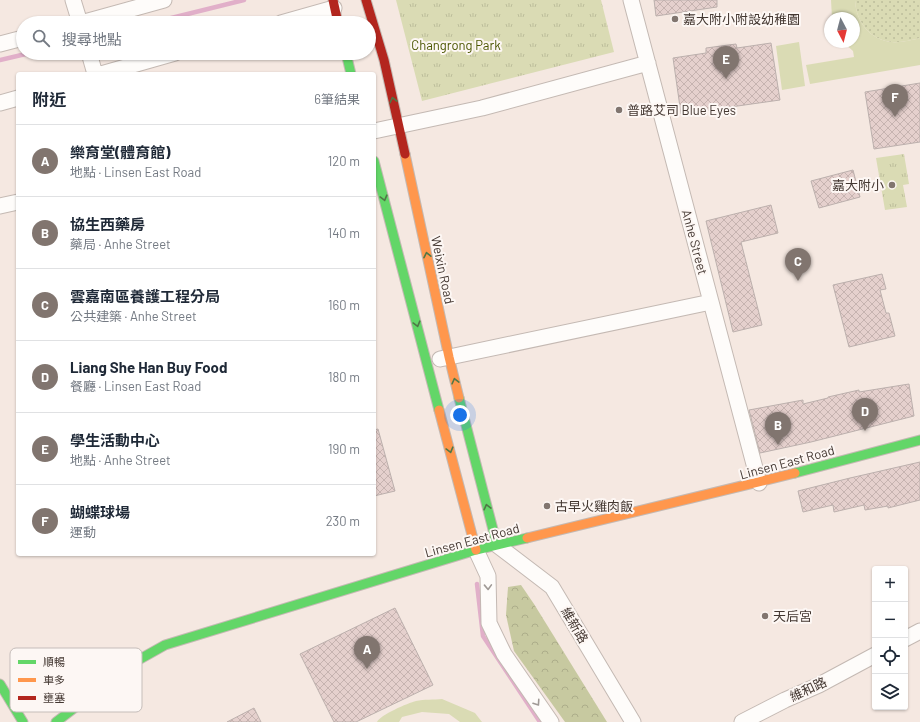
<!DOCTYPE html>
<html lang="zh-TW">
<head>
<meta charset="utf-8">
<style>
	body { margin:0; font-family:Barlow,"Noto Sans TC",sans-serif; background:#f6f6f7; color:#1f2937 }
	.controls { position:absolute; right:12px; bottom:12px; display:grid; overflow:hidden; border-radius:4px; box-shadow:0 1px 3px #0004 }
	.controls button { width:36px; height:36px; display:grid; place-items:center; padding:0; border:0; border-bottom:1px solid #e0e1e3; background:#fff; color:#1f2937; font:20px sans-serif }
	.compass { position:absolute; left:824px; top:12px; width:36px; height:36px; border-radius:50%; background:#fff; box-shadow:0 1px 3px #0004; rotate:173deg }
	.you { position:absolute; left:460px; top:415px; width:14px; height:14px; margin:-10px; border:3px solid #fff; border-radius:50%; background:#1a73e8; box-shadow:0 0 0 6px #1a73e833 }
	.badge { display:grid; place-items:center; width:26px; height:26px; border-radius:50%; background:#81756f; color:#fff; font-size:13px; font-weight:700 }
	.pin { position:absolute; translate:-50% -33px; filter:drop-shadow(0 1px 2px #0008) }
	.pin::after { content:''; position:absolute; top:21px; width:14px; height:12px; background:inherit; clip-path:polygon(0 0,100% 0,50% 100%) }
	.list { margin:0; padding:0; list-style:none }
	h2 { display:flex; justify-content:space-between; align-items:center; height:52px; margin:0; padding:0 16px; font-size:17px }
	h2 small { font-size:13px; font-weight:400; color:#747a83 }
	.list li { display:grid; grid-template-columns:26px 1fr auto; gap:12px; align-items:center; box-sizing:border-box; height:72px; padding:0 16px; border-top:1px solid #e0e1e3 }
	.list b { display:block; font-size:15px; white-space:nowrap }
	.list p { margin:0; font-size:13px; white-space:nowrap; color:#747a83 }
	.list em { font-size:13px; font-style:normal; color:#747a83 }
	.icon { flex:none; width:22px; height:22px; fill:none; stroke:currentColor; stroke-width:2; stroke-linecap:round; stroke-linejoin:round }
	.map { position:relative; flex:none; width:920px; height:722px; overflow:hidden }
	.search { position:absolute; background:#fff; box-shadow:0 1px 3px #0004; left:16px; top:16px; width:360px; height:44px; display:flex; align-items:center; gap:10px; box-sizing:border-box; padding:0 14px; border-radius:22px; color:#747a83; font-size:15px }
	.panel { position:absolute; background:#fff; box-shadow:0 1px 3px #0004; left:16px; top:72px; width:360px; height:484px; border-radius:4px }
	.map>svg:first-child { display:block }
</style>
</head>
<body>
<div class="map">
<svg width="920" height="722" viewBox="0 0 920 722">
	<defs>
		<pattern id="grass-dots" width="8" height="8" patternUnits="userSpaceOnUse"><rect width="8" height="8" fill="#dadbb4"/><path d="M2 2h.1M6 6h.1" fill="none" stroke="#bcbd9b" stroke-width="1.8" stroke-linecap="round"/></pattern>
		<pattern id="forest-crowns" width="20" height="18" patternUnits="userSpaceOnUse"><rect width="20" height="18" fill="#c7c9a0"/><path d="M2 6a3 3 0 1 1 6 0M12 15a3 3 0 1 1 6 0" fill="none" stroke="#acad8a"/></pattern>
		<pattern id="park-tufts" width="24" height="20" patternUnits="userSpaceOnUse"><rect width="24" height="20" fill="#dadbb4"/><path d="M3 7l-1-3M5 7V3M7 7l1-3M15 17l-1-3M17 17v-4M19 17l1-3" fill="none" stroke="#bcbd9b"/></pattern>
		<pattern id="building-cross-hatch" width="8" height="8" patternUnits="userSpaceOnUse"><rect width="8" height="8" fill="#e5d0cd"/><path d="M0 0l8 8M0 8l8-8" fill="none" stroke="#c6b3b0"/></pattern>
	</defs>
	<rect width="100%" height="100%" fill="#f5e8e1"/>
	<!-- grass -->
	<path fill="url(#grass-dots)" d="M 855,0 L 920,0 L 920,38 C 912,40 901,43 892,42 C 870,40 856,22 855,0 Z"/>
	<!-- forest -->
	<path fill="url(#forest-crowns)" d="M 521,585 L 534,604 L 607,722 L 565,722 L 514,651 L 506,615 L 508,587 Z"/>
	<!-- park -->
	<path fill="url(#park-tufts)" d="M 396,0 L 601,0 L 614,52 L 422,101 Z
		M 904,154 L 909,184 L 903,185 L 907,207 L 885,210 L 876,158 Z"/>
	<!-- garden -->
	<path fill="#dadbb4" d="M 831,0 L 855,0 C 856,22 870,40 892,42 C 901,43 912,40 920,38 L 920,65 L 810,84 L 806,65 L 854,57 L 853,51 L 843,42 L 854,42 L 854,18 L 832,18 Z
		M 799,42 L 805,86 L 782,90 L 776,46 Z
		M 442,699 L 475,713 L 482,722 L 460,722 L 449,714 L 422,712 L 402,717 L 399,722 L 377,722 C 380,715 408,703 416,701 C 424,699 434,700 442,699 Z"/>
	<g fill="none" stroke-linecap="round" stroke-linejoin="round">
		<!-- stream -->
		<path stroke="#e1afc9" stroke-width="4.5" d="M 151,23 L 244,0
			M 0,60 L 30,53
			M 477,584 L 483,636 L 540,722"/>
	</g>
	<!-- building -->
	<path fill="url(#building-cross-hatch)" stroke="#bcb0ad" d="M 654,0 L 717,0 L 717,7 L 656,16 Z
		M 771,43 L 780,100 L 681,114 L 673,58 L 706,53 L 706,48 L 736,44 L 737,48 Z
		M 920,83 L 920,142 L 874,149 L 865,92 Z
		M 853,170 L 860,197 L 819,208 L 811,181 Z
		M 771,205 L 778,233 L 741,242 L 762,325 L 733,332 L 706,221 Z
		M 882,274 L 886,289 L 880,290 L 886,313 L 889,313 L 895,336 L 849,347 L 833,285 Z
		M 909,384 L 914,416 L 811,442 L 760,453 L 749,410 L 803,400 L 803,404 L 828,398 L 828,397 L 859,390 L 859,392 Z
		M 378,429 L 395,491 L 374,496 L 374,430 Z
		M 920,462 L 920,500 L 888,508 L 888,506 L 865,510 L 864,505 L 834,512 L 833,505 L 803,512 L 798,491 L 850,478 Z
		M 395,608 L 433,685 L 356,722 L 334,722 L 300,654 Z
		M 254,708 L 261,722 L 227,722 Z"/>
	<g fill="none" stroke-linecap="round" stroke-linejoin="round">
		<!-- street casing -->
		<g stroke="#c4b9b3" stroke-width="17">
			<path id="street" d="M 73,0 L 80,23
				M 631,0 L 759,483
				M 81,23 L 164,0
				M 281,23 L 334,8
				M 0,44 L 23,38
				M 89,53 L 95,74
				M 101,74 L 175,53
				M 0,103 L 18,98
				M 374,131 L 482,108 L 648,63
				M 0,206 L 18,202
				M 440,359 L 711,302
				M 497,545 L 552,587 L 633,722
				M 476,550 L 488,576 L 489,623 L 504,654 L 551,722
				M 905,639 L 920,631
				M 742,722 L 785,700 L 819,685 L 875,655"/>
		</g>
		<!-- fast casing -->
		<g stroke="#c4b9b3" stroke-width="11">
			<path id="fast" d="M 346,53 L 351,74
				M 374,161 L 439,410
				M 459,398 L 497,545
				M 795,473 L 920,440
				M 0,684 L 23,722
				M 56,722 L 133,663 L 165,645 L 476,550 L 527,538"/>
		</g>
		<!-- slow casing -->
		<g stroke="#c4b9b3" stroke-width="11">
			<path id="slow" d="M 405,154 L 449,357 L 459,398
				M 439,410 L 476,550
				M 527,538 L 795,473"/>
		</g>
		<!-- jam casing -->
		<g stroke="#c4b9b3" stroke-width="11">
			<path id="jam" d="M 333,0 L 338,23
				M 366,0 L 384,60 L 405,154"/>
		</g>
		<!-- street -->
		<use href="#street" stroke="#fefcfa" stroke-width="15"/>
		<!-- fast -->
		<use href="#fast" stroke="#63d668" stroke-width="9"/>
		<!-- slow -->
		<use href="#slow" stroke="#ff974d" stroke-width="9"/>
		<!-- jam -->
		<use href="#jam" stroke="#b3261e" stroke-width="9"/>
	</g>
	<!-- one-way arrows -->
	<defs><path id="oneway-chevron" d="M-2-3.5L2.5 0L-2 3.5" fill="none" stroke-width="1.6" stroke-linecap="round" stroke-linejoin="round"/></defs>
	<g stroke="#507747">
		<use href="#oneway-chevron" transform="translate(393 100) rotate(-103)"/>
		<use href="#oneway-chevron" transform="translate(384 198) rotate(75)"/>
		<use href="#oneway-chevron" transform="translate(427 255) rotate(-102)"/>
		<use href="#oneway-chevron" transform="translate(417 324) rotate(75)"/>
		<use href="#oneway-chevron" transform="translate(455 381) rotate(-104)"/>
		<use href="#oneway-chevron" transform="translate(450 450) rotate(75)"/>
		<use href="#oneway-chevron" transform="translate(487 507) rotate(-104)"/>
	</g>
	<g stroke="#a09a96">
		<use href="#oneway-chevron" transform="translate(488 587) rotate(88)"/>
		<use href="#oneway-chevron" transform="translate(537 703) rotate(56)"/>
	</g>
	<!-- markers -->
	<g fill="#81756f" stroke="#fdf7f4" stroke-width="1.5">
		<circle cx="675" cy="19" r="4"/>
		<circle cx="619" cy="110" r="4"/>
		<circle cx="892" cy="185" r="4"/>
		<circle cx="547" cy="506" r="4"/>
		<circle cx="765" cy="616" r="4"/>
	</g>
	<g text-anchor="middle" stroke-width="4" stroke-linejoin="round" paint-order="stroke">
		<!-- poi labels -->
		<g font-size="13" fill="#433731" stroke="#fdf7f4" text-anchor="start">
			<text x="683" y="24">嘉大附小附設幼稚園</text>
			<text x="627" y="115">普路艾司 Blue Eyes</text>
			<text x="884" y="190" text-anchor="end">嘉大附小</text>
			<text x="555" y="511">古早火雞肉飯</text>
			<text x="773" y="621">天后宮</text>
		</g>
		<!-- park labels -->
		<g font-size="13" fill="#4c5702" stroke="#fdf7f4">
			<text x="456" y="50">Changrong Park</text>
		</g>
		<!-- street labels -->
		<g font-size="13" fill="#433731" stroke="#fdf7f4">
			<text transform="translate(695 242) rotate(75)" y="5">Anhe Street</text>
			<text transform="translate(443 270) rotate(78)" y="5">Weixin Road</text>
			<text transform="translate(787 462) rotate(-15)" y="5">Linsen East Road</text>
			<text transform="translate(472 540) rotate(-15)" y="5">Linsen East Road</text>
			<text transform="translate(575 625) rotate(59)" y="5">維新路</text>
			<text transform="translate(808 689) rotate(-25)" y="5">維和路</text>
		</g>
	</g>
	<!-- legend -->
	<rect x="10" y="648" width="132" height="64" rx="6" fill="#fdf7f4" stroke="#c5bdba" stroke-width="1"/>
	<rect x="18" y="660" width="18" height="4" fill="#63d668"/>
	<rect x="18" y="678" width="18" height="4" fill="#ff974d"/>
	<rect x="18" y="696" width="18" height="4" fill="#b3261e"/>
	<g font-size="11" fill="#433731">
		<text x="43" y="666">順暢</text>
		<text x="43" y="684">車多</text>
		<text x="43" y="702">壅塞</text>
	</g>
</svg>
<div class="controls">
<button>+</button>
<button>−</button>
<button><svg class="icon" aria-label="locate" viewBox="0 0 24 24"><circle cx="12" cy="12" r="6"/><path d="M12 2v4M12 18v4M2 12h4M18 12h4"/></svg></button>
<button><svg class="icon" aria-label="layers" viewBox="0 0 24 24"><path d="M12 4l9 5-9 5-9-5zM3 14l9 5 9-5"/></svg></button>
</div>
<svg class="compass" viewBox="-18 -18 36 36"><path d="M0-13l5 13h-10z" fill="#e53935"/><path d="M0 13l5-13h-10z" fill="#747a83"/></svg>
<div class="you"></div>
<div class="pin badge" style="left:367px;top:669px">A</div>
<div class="pin badge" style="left:778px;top:445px">B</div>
<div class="pin badge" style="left:798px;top:281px">C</div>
<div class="pin badge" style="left:865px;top:431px">D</div>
<div class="pin badge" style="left:726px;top:79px">E</div>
<div class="pin badge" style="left:895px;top:117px">F</div>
<div class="search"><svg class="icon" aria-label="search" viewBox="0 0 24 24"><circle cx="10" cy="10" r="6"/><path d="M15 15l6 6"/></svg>搜尋地點</div>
<section class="panel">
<h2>附近<small>6筆結果</small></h2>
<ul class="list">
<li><span class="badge">A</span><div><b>樂育堂(體育館)</b><p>地點 · Linsen East Road</p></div><em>120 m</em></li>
<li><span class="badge">B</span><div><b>協生西藥房</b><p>藥局 · Anhe Street</p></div><em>140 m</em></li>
<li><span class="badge">C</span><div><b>雲嘉南區養護工程分局</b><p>公共建築 · Anhe Street</p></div><em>160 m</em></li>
<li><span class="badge">D</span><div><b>Liang She Han Buy Food</b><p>餐廳 · Linsen East Road</p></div><em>180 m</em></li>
<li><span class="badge">E</span><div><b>學生活動中心</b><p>地點 · Anhe Street</p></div><em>190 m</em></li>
<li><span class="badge">F</span><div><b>蝴蝶球場</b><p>運動</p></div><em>230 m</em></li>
</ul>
</section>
</div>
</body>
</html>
